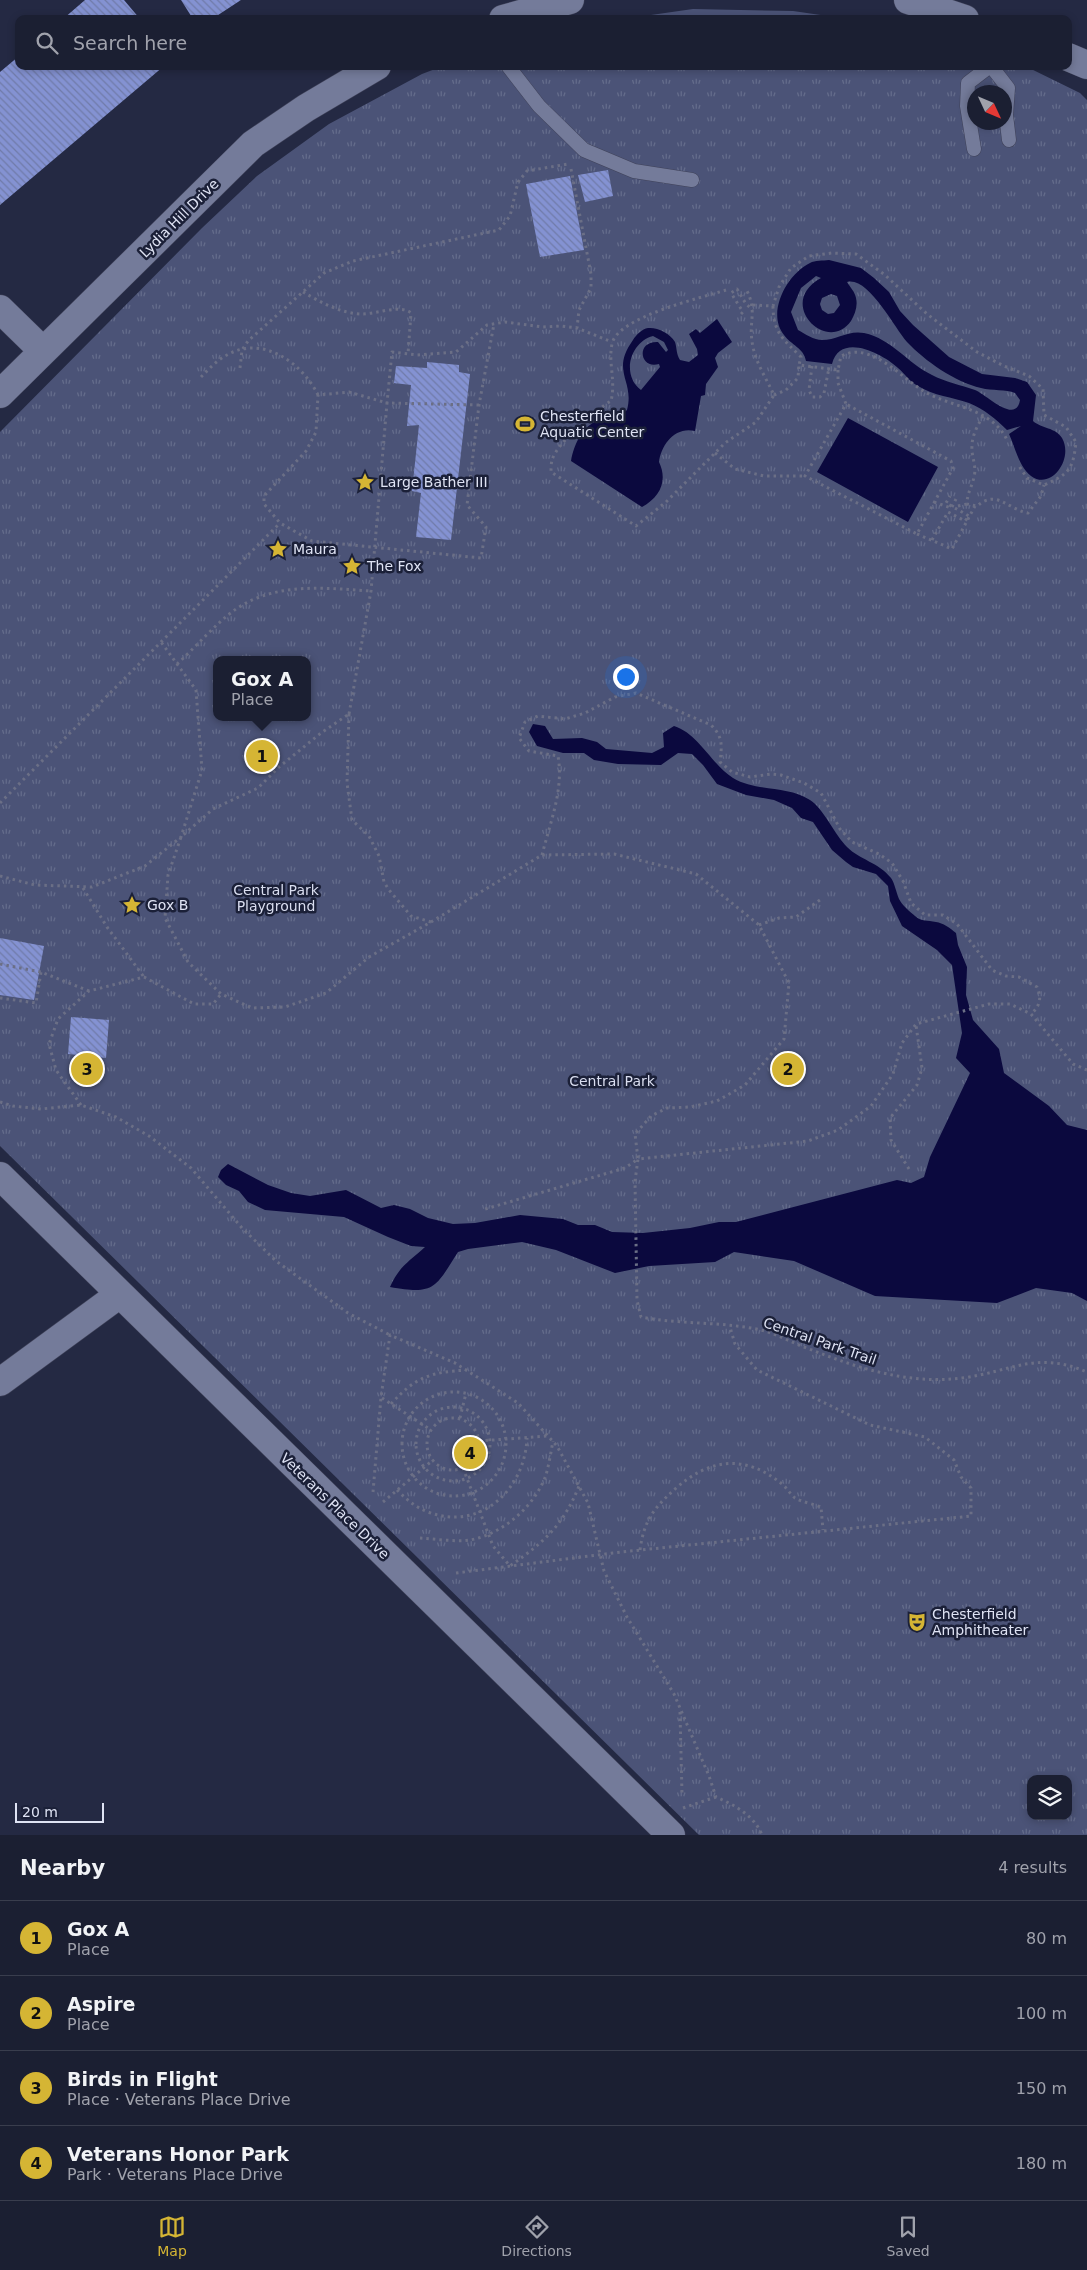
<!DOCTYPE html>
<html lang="en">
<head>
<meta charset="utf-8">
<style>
	body { margin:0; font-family:"DejaVu Sans",sans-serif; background:#282c3e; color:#f1f3f6 }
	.controls { position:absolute; right:15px; bottom:15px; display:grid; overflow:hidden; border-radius:10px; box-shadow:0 2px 8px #0003 }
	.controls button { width:45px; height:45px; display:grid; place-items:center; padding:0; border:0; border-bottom:1px solid #393d4d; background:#1b1f32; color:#f1f3f6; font:25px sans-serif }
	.compass { position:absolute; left:967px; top:85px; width:45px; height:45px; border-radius:50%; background:#1b1f32; box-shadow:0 2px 8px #0003; rotate:134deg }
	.scale { position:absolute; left:15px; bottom:12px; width:89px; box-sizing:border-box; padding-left:5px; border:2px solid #dfe3f4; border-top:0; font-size:14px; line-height:18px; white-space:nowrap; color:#dfe3f4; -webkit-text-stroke:4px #1b2038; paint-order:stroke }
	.you { position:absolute; left:625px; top:676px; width:18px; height:18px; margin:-12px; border:4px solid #fff; border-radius:50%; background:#1a73e8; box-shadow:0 0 0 8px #1a73e833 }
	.badge { display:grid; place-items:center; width:32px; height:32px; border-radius:50%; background:#d5b534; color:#111; font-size:16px; font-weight:700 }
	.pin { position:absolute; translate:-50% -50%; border:2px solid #fff; box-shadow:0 1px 5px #0006 }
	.popup { position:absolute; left:213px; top:656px; width:98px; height:65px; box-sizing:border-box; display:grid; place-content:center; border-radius:10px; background:#1b1f32; filter:drop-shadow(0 1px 4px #0005); font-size:16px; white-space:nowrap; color:#a0a2ac }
	.popup b { font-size:19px; color:#f1f3f6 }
	.popup::after { content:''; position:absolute; left:50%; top:100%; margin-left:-10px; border:10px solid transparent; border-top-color:#1b1f32 }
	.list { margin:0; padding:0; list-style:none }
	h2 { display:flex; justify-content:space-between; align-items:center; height:65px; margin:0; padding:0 20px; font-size:21px }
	h2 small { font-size:16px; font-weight:400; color:#a0a2ac }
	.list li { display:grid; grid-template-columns:32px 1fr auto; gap:15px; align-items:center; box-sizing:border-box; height:75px; padding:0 20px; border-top:1px solid #393d4d }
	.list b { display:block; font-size:19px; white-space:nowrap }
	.list p { margin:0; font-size:16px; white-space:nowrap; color:#a0a2ac }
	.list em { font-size:16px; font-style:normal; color:#a0a2ac }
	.icon { flex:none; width:28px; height:28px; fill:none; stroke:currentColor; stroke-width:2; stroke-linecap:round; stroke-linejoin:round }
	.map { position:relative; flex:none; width:1087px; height:1835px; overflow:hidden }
	.search { position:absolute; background:#1b1f32; box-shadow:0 2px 8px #0003; left:15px; right:15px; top:15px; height:55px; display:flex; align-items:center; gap:12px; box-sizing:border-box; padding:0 18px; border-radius:10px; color:#a0a2ac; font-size:19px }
	.sheet { height:365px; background:#1b1f32 }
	nav { display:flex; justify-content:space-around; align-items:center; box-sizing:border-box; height:70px; border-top:1px solid #393d4d; background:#1b1f32; font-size:14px; color:#a0a2ac }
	nav a { display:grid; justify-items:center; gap:2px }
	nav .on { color:#d5b534 }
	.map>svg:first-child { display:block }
</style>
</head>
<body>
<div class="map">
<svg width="1087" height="1835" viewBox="0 0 1087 1835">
	<defs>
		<pattern id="grass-tufts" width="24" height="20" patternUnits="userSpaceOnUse" patternTransform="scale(1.25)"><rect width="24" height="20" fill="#4b5377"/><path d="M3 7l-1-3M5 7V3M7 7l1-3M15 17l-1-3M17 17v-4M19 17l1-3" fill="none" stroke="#646c8b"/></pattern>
		<pattern id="building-back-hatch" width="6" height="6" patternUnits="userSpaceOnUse" patternTransform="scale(1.25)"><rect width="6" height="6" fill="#8492d2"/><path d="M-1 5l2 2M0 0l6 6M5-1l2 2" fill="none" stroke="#707ba9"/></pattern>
	</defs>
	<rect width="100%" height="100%" fill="#242943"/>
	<!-- grass -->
	<path fill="url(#grass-tufts)" fill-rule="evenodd" d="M 693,9 L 793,11 L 848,19 L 623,19 Z
		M 443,66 L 1025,66 L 1080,93 L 1087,100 L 1087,1835 L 699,1835 L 0,1146 L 0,432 L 202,228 L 257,176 L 329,124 L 422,74 ZM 974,92 L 1004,92 L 1004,122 L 974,122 ZM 217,660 L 307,660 L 307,717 L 217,717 ZM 1031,1779 L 1068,1779 L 1068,1816 L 1031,1816 Z"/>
	<!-- water -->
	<path fill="#0b093e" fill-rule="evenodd" d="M 829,260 L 861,268 L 874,278 L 889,292 L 900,311 L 913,325 L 949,357 L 982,374 L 1015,378 L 1027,382 L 1036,395 L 1033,421 C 1042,429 1055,427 1062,438 C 1074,459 1051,491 1031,476 C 1019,467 1015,447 1009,434 L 1021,426 L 1007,430 C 996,419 984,409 969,403 C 952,397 934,396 918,386 C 910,382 905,374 898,368 C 882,353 840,332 832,364 L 806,361 C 804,348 791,345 784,335 C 766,313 787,274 810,263 C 815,260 823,261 829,260 ZM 816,276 L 821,278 C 775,303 827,355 851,321 C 855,314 858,306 856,298 C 855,292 850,287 847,282 C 868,276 894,327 907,342 C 925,361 955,382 981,388 C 992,391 1006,389 1015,393 L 1020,400 C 1016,425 987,395 975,390 C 961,385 945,382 932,375 C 907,363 892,339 864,333 C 848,330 837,340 822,340 C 814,340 805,334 798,330 L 791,312 L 801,288 ZM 831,294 L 837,296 L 840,305 L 834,313 L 828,314 L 822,310 L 820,304 L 822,298 Z
		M 717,319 L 732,342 L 718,353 L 715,358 L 718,367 L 706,384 L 705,395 L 701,396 L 695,431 C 675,426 661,445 659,462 C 668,481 660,497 642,507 L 571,461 C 574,444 583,424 602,419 C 613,417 617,419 627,410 C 635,380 610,372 633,340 C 636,335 642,329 648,328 C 657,327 670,333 675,342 C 677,348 676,354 680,360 L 689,362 L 698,355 L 697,349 L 689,334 L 696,329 L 700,333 ZM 653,336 L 664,342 L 668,350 L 666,352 L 658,342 C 635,341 640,370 659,364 L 660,367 L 641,390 C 621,375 630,342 653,336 Z
		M 848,418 L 938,467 L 908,522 L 817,472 Z
		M 533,724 L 545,726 L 553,739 L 582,738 L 597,742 L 606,749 L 652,753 L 664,747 L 663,733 L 674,726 C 699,734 711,764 733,778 C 756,792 787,785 810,800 C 823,808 835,835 847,847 C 860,860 878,862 891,878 C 895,884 896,892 899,899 C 902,905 910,912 915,916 C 922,922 927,920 936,922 C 943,923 950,928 956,933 L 958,945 L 967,967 L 966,995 L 973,1020 L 999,1049 L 1004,1073 L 1049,1106 L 1067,1125 L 1087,1130 L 1087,1301 L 1072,1293 L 1036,1288 L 997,1303 L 875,1296 L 794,1261 L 734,1252 L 715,1262 L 649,1266 L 615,1273 L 556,1250 L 522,1242 L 468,1249 L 458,1252 C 435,1288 435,1295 390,1287 C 400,1265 409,1262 425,1247 L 411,1246 L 388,1237 L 344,1217 L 265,1210 L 248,1202 L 239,1191 L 226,1185 L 218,1177 L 221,1170 L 228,1164 L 268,1185 L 291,1193 L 310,1196 L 346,1190 L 381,1208 L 394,1205 L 410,1209 L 428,1218 L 453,1224 L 475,1223 L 520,1215 L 563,1219 L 578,1225 L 595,1225 L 612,1232 L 643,1233 L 690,1228 L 719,1222 L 736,1222 L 897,1180 L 911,1183 L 924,1177 L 930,1157 L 970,1073 L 956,1058 L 962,1033 L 952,965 L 937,950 L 902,926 L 890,901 L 888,886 L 876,874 L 853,867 L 846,862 L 832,850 L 813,822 L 801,818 L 792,808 L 774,800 L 746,795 L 717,784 L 703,765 L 692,754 L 678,753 L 661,765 L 618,764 L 594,760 L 584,753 L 563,753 L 537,746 L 529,732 Z"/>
	<!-- building -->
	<path fill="url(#building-back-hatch)" d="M 85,0 L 124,0 L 140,19 L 63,19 Z
		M 181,0 L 241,0 L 212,19 L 193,19 Z
		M 19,56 L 19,66 L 164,66 L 0,205 L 0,72 Z
		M 608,170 L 613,196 L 585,202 L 578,175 Z
		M 570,176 L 584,250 L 540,257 L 526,184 Z
		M 427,362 L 459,365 L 459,372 L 470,374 L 451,540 L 416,537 L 421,493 L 412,491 L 419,425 L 407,426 L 411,385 L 394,383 L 396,366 L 427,368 Z
		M 0,938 L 44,946 L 34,1000 L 0,995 Z
		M 71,1017 L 109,1020 L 106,1058 L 68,1054 Z"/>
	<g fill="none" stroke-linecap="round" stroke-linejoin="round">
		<!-- service casing -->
		<g stroke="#40435a" stroke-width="15">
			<path id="service" d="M 508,66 L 539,106 L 584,150 L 634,171 L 692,180
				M 991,66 L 1008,88 L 1006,115 L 1009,140
				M 974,149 L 967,106 L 968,83 L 990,66"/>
		</g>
		<!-- minor casing -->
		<g stroke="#40435a" stroke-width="29">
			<path id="minor" d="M 908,0 L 965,19
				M 503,19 L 570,0
				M 1068,57 L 1087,65
				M 0,309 L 43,351
				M 0,394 L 253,144 L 306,108 L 377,66
				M 0,1176 L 671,1835
				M 0,1382 L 120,1294"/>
		</g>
		<!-- path -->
		<path stroke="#6b6f86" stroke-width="3" stroke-dasharray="2.5 4" stroke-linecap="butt" d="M 571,169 L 591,274 L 591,288 L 579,310 L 577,328
			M 726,290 C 701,298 617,317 612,344 C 608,363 616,380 611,401 C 595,410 557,443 552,460 C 551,464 551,469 551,472 L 636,526 L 666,502 L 725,443 L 756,422 L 774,395 C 766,378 754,360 752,341 C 749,321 757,311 747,291
			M 303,292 C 320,302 342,314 362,314 C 376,314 401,304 411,313 L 408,354
			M 753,305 L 773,306 L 779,287 L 791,268 L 809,256 L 832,253 L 856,254 L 885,275 L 927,314 L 977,352 L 1004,366 L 1029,376 L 1043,389 L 1044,415 L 1066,427 L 1076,442 C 1073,470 1069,474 1044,485 L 1027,478 L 1019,466
			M 773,306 C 773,333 784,340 801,357 L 799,365 L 838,370 L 841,356 C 850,352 857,351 867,354 C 889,361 905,380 925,392 C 953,408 993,408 1008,442
			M 741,314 L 743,312 L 731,293 L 737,289 L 746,304 L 753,310
			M 812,366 L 809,390 L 812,397 L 820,397 L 824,393 L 829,368
			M 240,368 L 242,350 L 248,341 L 324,273 L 353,261 L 499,230 L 510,216 L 518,182 L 527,171 L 568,164
			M 838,370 L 838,383 L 846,404 L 805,476 L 917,534 L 953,468 L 951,461 L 846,404
			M 201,377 C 209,369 217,360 227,355 C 263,334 303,364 318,395
			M 774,395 L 786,390 L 798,378 L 799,365
			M 479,405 L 387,403 L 392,352 L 417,355 L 456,352 L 487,325 L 505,322 L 543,327 L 561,326 L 577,328 L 612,342
			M 983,416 C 978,425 972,435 972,446 C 971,456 977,466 974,477 C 972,487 967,493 967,504 L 977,506 C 997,489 1007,509 1028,513 L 1041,496 L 1044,485
			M 715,453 L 735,469 L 764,476 L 805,476
			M 934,502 L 951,508
			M 958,506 L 967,504
			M 952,507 L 956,499
			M 917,534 L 952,549 L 975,506
			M 932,540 L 948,512 L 965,521 L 969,516 L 946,503 L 950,496
			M 177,664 C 196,647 216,623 236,609 C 276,582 325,588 371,591
			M 349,714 L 371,591 L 387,403 L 349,392 L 318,395 L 316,432 L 306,451 L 264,496 L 264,504 L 280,523 L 312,541 L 481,558 L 486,527 L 467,505 L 479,405 L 494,324
			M 349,714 L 347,783 L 352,820 L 369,836 L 379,856 L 384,882 L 389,890 L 411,916 L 431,922 L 369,957 L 326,993 L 285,1007 L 252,1008 L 221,994 L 188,962 L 165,918 L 168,875 L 181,837 L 213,809 L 258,788 L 279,767 L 321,733 Z
			M 0,803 L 280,523
			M 542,855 C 550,823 564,789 558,756 L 529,751 L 519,738 L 525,722 L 538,716 L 565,719 L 585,713 L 615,697 L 636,693 L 711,725 C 723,737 722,745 720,762 L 732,772 L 750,777 L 771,774 L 781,775 L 804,783 L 821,793 L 840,829 L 852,842 L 879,854 L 892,863 L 903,881 L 911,903 L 925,915 L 943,915 L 957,924 L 992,970 L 1006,976 L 1019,977 L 1037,987 C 1042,998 1040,1006 1031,1014
			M 0,876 L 35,885 L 92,887 L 145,866 L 181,837 L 202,770 L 196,690 L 161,642
			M 83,888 L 107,927 L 144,977
			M 431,922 L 542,855 L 614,854 L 696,874 L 759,925 L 789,983 L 784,1039 L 745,1085 L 717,1101 L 690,1107 L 667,1108 L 651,1116 L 635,1134 L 638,1159 L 625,1168 L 482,1210
			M 759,925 L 779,918 L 796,917 L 820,900
			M 0,964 L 41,972 L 89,991
			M 0,998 L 36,1003 L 41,972
			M 1087,1070 L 1073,1064 L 1031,1014 L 1010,1004 L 989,1004 L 916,1024 L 902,1043 L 893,1074 L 871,1106 L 838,1130 L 808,1141 L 638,1159 L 635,1181 L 637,1300 L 641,1317 C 682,1325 725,1321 765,1331 C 778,1335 791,1342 804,1347 C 855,1367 906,1385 962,1378 C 1011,1372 1035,1350 1087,1372
			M 0,1102 L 13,1106 L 41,1109 L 81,1105 L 116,1117 L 149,1136 L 191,1168 L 242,1228 L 276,1261 L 348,1313 L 390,1335
			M 81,1105 L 56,1070 L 49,1044 L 58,1019 L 89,991 L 144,977 L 194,1004 L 213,1004 L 221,994
			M 909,1169 L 891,1140 L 890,1118 L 917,1085 L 922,1068 L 916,1025
			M402 1444a52 52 0 1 1 104 0a52 52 0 1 1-104 0Z
			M 382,1398 L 431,1430
			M 391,1404 C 415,1377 431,1372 467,1370
			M416 1444a37 37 0 1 1 74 0a37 37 0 1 1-74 0Z
			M 460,1418 L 466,1393
			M427 1444a26 26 0 1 1 52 0a26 26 0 1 1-52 0Z
			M 479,1441 L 548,1436
			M 463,1468 L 493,1546 L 510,1566 C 544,1542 563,1526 579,1486
			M 397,1490 C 406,1499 415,1507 428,1512 C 481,1532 525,1489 527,1438
			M 373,1492 L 381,1397 L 390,1335 L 455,1363 L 518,1403 L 557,1446 L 588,1503 L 604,1571 L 627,1617 L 674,1694 L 709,1776 L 716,1797 C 734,1805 754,1815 762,1835
			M 383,1502 L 433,1460
			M 420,1538 C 436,1539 454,1542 470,1540 C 503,1534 535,1506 546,1475 C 549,1464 551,1452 553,1441
			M 640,1550 C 644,1520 654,1508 675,1489 C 710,1458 745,1454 782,1484 C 787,1488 790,1494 795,1498 C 802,1502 813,1504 821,1507 L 823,1530
			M 456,1573 L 621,1552 L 971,1516 L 971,1488 L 961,1477 L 954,1460 L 925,1437 L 870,1425 L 757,1370 L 735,1344 L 730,1327
			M 680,1712 L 682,1794
			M 683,1808 L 716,1797"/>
		<!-- service -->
		<use href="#service" stroke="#747b9a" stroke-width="14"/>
		<!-- minor -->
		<use href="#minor" stroke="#747b9a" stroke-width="28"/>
	</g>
	<!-- icons -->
	<defs>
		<g id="stadium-bare" transform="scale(1.5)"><path d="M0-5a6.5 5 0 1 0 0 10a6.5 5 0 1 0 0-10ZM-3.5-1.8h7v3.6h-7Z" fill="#d5b534" stroke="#1b2038" stroke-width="2.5" paint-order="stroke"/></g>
		<g id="sight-bare" transform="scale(1.5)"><path d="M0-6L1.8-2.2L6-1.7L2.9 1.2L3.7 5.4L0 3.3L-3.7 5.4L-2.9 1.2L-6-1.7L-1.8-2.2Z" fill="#d5b534" stroke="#1b2038" stroke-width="2.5" paint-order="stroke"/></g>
		<g id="theatre-bare" transform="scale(1.5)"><path d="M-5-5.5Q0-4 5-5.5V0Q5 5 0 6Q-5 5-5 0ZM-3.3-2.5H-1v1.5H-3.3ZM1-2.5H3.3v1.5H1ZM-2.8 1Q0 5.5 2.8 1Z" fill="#d5b534" stroke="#1b2038" stroke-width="2.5" paint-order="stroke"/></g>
	</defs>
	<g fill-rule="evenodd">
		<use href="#stadium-bare" x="525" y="424"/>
		<use href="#sight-bare" x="365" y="482"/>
		<use href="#sight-bare" x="278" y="549"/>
		<use href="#sight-bare" x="352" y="566"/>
		<use href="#sight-bare" x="132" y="905"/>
		<use href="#theatre-bare" x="917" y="1622"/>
	</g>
	<g text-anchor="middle" stroke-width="5" stroke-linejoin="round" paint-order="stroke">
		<!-- street labels -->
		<g font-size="14" fill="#dfe3f4" stroke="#1b2038">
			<text transform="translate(179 218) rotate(-45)" y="5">Lydia Hill Drive</text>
			<text transform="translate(820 1341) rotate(19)" y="5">Central Park Trail</text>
			<text transform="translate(335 1506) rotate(44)" y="5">Veterans Place Drive</text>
		</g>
		<!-- poi labels -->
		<g font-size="14" fill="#dfe3f4" stroke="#1b2038" text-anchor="start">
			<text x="540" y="421">Chesterfield<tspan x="540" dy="16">Aquatic Center</tspan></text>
			<text x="380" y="487">Large Bather III</text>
			<text x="293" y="554">Maura</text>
			<text x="367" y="571">The Fox</text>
			<text x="147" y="910">Gox B</text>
			<text x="932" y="1619">Chesterfield<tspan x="932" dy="16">Amphitheater</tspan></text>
		</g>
		<!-- park labels -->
		<g font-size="14" fill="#dadef0" stroke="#1b2038">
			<text x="276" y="895">Central Park<tspan x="276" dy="16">Playground</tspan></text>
			<text x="612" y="1086">Central Park</text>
		</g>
	</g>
</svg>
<div class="controls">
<button><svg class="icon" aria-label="layers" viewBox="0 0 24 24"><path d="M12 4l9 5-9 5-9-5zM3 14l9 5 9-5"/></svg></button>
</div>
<svg class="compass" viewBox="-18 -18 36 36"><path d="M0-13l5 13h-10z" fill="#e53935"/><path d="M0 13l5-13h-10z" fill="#a0a2ac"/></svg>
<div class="scale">20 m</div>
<div class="you"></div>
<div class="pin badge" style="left:262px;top:756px">1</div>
<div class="popup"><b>Gox A</b>Place</div>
<div class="pin badge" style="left:788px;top:1069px">2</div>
<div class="pin badge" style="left:87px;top:1069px">3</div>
<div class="pin badge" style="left:470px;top:1453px">4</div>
<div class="search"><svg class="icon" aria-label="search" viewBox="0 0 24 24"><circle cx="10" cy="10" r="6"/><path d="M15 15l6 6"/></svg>Search here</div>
</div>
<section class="sheet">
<h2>Nearby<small>4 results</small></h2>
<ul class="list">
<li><span class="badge">1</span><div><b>Gox A</b><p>Place</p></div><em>80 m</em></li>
<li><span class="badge">2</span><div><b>Aspire</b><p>Place</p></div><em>100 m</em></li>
<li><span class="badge">3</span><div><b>Birds in Flight</b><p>Place · Veterans Place Drive</p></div><em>150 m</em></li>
<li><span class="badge">4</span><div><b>Veterans Honor Park</b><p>Park · Veterans Place Drive</p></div><em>180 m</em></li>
</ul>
</section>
<nav>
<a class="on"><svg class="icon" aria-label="map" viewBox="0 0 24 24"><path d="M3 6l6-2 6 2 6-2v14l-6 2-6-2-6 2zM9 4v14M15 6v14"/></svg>Map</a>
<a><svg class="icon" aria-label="directions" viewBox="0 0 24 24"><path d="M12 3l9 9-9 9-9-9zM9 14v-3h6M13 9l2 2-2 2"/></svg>Directions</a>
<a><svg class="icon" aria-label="saved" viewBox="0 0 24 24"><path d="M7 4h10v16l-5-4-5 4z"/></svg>Saved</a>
</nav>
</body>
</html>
